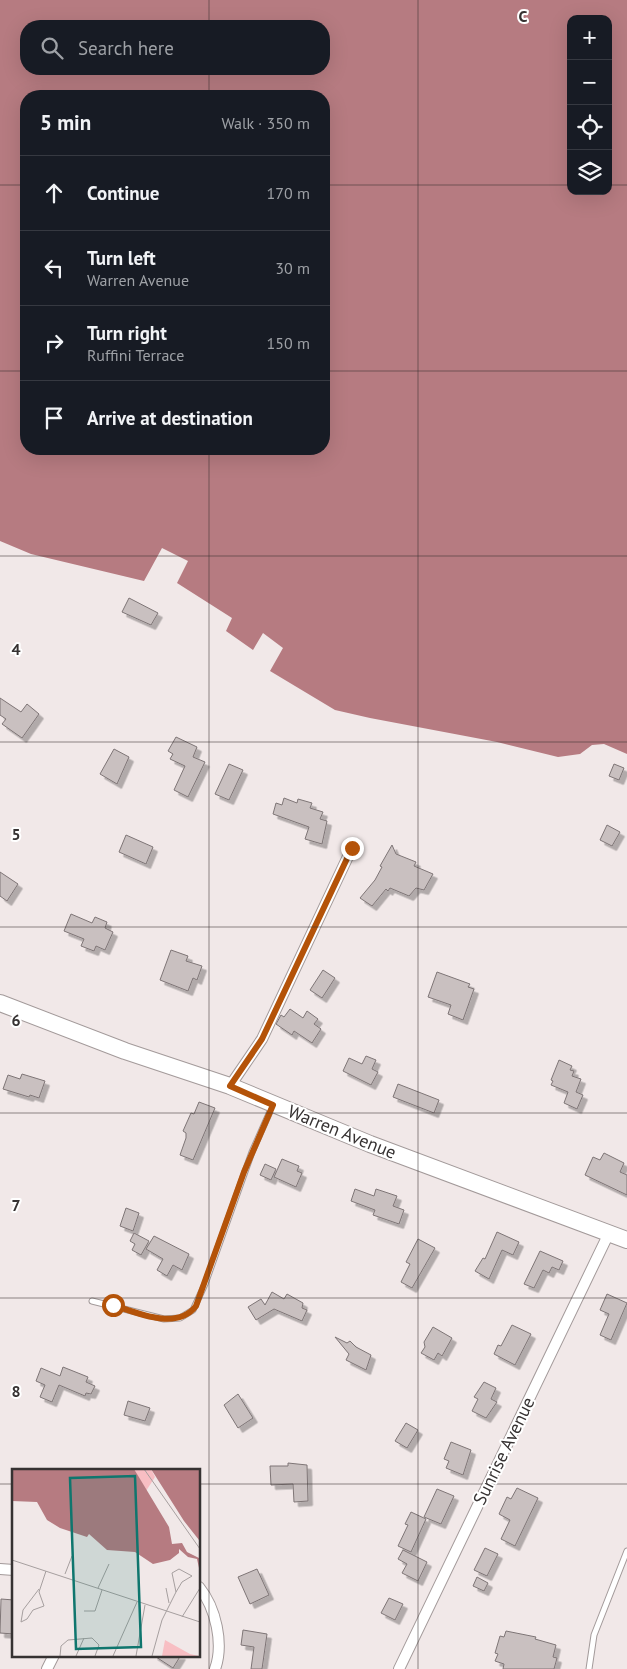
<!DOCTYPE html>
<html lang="en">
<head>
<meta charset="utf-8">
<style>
	body { margin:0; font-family:"PT Sans",sans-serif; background:#20242c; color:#f1f3f6 }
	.controls { position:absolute; right:15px; top:15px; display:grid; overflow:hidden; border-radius:10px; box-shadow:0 5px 20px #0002 }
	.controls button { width:45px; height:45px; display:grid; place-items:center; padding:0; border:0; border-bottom:1px solid #363941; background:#171b24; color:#f1f3f6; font:25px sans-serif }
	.stop { position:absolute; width:15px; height:15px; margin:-11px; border:4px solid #b45309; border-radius:50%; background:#fff }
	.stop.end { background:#b45309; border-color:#fff; box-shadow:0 1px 5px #0008 }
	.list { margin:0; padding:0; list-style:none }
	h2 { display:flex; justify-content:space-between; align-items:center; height:65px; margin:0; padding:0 20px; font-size:21px }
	h2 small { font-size:16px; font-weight:400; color:#9ea1a6 }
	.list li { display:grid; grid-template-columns:32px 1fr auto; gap:15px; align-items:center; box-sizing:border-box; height:75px; padding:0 20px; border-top:1px solid #363941 }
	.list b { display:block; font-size:19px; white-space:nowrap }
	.list p { margin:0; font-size:16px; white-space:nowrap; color:#9ea1a6 }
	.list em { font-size:16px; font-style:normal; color:#9ea1a6 }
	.icon { flex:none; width:28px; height:28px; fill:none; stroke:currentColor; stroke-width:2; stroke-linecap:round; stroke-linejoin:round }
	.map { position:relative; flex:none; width:627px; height:1669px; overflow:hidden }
	.search { position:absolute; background:#171b24; box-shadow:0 5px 20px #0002; left:20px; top:20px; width:310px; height:55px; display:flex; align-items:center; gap:12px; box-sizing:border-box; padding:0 18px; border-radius:20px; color:#9ea1a6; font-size:19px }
	.panel { position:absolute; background:#171b24; box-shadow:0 5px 20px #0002; left:20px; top:90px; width:310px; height:365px; border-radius:20px }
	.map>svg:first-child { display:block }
</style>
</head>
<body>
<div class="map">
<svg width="627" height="1669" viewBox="0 0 627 1669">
	<defs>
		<filter id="shadow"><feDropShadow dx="4.5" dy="4.5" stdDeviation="0" flood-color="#0004"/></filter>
	</defs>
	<rect width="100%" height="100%" fill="#f1e8e8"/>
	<!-- water -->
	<path fill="#b67b81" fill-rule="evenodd" d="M 0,0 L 627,0 L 627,754 L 604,744 L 592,745 L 580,754 L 558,757 L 497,742 L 370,718 L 335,710 L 270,671 L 283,648 L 263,633 L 253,650 L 226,631 L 232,618 L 177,583 L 188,561 L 162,548 L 144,581 L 31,554 L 0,541 ZM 571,19 L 608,19 L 608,191 L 571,191 ZM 26,26 L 324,26 L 324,69 L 26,69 ZM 26,96 L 324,96 L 324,449 L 26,449 Z"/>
	<!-- building -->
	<path fill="#c9c0c0" stroke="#7e7576" filter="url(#shadow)" d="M 129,598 L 158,613 L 151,625 L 122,612 Z
		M 0,698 L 21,712 L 27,704 L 39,714 L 22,738 L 2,724 L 6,719 L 0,715 Z
		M 176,737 L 197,747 L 193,757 L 205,762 L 188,797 L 174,790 L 185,766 L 170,759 L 173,754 L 168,751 Z
		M 114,749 L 129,757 L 117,784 L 100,774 Z
		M 229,764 L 243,770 L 229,800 L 215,794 Z
		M 614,764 L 624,768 L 619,780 L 609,776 Z
		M 284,798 L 297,803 L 298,799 L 312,803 L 310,808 L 323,812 L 320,819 L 327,821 L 322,844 L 305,839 L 309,827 L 273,814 L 276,803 L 282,805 Z
		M 607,825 L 620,832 L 612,846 L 600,840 Z
		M 126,835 L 153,847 L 146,864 L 119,852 Z
		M 392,845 L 396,854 L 416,862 L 414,866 L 433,874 L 424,890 L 416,888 L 409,896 L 390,888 L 388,891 L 386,889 L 372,906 L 360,898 L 375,880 L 382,867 L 380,866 Z
		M 0,872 L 18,884 L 7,901 L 0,896 Z
		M 71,914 L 92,923 L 95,917 L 107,922 L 105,928 L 113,932 L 105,950 L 96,946 L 94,951 L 81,946 L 84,939 L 64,931 Z
		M 171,950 L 188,956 L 186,961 L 202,966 L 197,980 L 193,978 L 188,991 L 160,980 Z
		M 323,970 L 335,978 L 322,998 L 310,990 Z
		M 437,972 L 470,984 L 468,987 L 474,989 L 463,1020 L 448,1014 L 451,1005 L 428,997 Z
		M 290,1009 L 303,1018 L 307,1011 L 318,1019 L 314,1024 L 321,1029 L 312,1043 L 294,1031 L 292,1035 L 276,1024 L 281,1015 L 284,1017 Z
		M 366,1056 L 376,1060 L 372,1069 L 378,1072 L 371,1085 L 343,1071 L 349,1058 L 362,1064 Z
		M 559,1060 L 572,1066 L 570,1070 L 574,1071 L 572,1076 L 581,1079 L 576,1092 L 583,1095 L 577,1109 L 564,1103 L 568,1092 L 551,1085 L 553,1081 L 551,1080 Z
		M 22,1074 L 45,1081 L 39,1098 L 30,1095 L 29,1097 L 3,1089 L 8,1075 L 20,1079 Z
		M 398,1084 L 439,1100 L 434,1113 L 393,1097 Z
		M 199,1102 L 215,1108 L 193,1160 L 180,1155 L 186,1138 L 186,1133 L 183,1131 L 191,1113 L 194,1114 Z
		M 604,1153 L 624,1163 L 620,1172 L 627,1175 L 627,1195 L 585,1175 L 593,1157 L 600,1160 Z
		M 282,1159 L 299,1166 L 297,1171 L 302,1173 L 296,1187 L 274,1177 Z
		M 265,1164 L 276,1169 L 271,1180 L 260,1175 Z
		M 355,1189 L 374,1196 L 376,1189 L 397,1196 L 393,1206 L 404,1210 L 399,1224 L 373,1215 L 375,1210 L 351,1201 Z
		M 126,1208 L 139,1213 L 133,1231 L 120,1226 Z
		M 497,1232 L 519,1242 L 513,1255 L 502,1250 L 489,1279 L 475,1271 L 483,1258 L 485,1259 Z
		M 134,1233 L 149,1241 L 141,1255 L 132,1250 L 135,1244 L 130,1241 Z
		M 154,1236 L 189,1254 L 182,1270 L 173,1265 L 167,1276 L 157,1270 L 163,1259 L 146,1249 Z
		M 418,1239 L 435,1248 L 412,1288 L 401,1282 L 410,1264 L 406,1262 Z
		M 540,1251 L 563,1261 L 559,1270 L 552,1267 L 549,1273 L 543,1270 L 534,1288 L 524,1284 Z
		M 272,1292 L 284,1299 L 287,1294 L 303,1303 L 302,1308 L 307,1310 L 302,1321 L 274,1309 L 256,1320 L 248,1307 L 261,1299 L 265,1305 Z
		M 607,1294 L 627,1303 L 611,1340 L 600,1335 L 609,1314 L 600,1310 Z
		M 512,1325 L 531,1334 L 515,1365 L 494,1354 L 498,1345 L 501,1346 Z
		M 433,1327 L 452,1338 L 442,1356 L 438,1353 L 434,1360 L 421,1353 L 425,1347 L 424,1342 Z
		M 335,1337 L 347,1343 L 350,1341 L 356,1347 L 371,1355 L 366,1370 L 346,1360 L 349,1354 Z
		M 63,1367 L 88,1377 L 86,1382 L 95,1386 L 91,1394 L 86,1393 L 85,1396 L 59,1385 L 52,1402 L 40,1397 L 45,1385 L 36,1381 L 41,1368 L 60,1376 Z
		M 484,1382 L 496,1388 L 491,1399 L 497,1402 L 486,1418 L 472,1411 L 478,1399 L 474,1397 Z
		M 238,1394 L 253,1418 L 238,1428 L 224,1405 Z
		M 128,1401 L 150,1408 L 145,1421 L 124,1415 Z
		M 406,1423 L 418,1430 L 407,1448 L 395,1441 Z
		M 451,1442 L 471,1450 L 463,1475 L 446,1468 L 449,1461 L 444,1459 Z
		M 288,1463 L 307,1465 L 308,1501 L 294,1502 L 293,1484 L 271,1485 L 270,1466 L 288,1466 Z
		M 517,1488 L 538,1498 L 515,1546 L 501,1539 L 510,1520 L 499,1514 L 507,1497 L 511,1499 Z
		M 437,1489 L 454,1496 L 441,1524 L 424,1517 Z
		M 411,1512 L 426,1519 L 411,1552 L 398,1546 L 408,1525 L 405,1524 Z
		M 485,1548 L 498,1554 L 487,1576 L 474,1570 Z
		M 403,1550 L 427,1562 L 418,1581 L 402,1573 L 407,1564 L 398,1559 Z
		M 257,1569 L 269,1595 L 250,1604 L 238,1577 Z
		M 477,1577 L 488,1583 L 484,1591 L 473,1586 Z
		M 389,1598 L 403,1604 L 395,1620 L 381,1613 Z
		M 1,1599 L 14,1600 L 14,1634 L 0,1633 Z
		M 243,1630 L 267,1634 L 262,1669 L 251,1669 L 254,1647 L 241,1645 Z
		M 506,1631 L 536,1637 L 535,1639 L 556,1645 L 553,1657 L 557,1658 L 554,1669 L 503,1669 L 504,1664 L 495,1661 L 498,1654 L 495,1653 L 500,1636 L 504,1637 Z
		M 153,1655 L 181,1655 L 173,1668 Z"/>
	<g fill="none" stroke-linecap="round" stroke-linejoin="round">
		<!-- service casing -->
		<g stroke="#a39a9a" stroke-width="7">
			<path id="service" d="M 92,1301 L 164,1319 L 180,1318 L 193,1310 L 205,1284 L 252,1152 L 272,1107
				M 589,1669 L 594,1635 L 627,1551"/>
		</g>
		<!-- minor casing -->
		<g stroke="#a39a9a" stroke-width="12">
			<path id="minor" d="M 230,1086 L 262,1039 L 352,848
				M 0,1569 L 14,1570
				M 199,1587 C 216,1608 224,1644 215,1669
				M 47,1669 L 54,1655
				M 399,1669 L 609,1233"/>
		</g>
		<!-- primary casing -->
		<g stroke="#a39a9a" stroke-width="18">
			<path id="primary" d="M 0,1003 L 125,1051 L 230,1086 L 370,1144 L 627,1240"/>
		</g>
		<!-- service -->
		<use href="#service" stroke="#fff" stroke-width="5"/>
		<!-- minor -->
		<use href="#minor" stroke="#fff" stroke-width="10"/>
		<!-- primary -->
		<use href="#primary" stroke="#fff" stroke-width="16"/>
	</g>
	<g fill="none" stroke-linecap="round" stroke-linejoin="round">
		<!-- route -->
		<path stroke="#b45309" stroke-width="6" d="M 113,1305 C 137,1313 177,1331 196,1306 L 244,1172 L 273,1105 L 230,1086 L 262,1039 L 352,848"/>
	</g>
	<!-- grid -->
	<path fill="none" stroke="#363232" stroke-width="1" stroke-opacity="0.55" d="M 209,0 L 209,26M 418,0 L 418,1669M 209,69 L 209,96M 0,185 L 26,185M 324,185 L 571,185M 608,185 L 627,185M 0,371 L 26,371M 324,371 L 627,371M 209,449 L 209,1669M 0,556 L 627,556M 0,742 L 627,742M 0,927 L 627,927M 0,1113 L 627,1113M 0,1298 L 627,1298M 0,1484 L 14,1484M 199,1484 L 627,1484"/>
	<g text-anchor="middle" stroke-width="4" stroke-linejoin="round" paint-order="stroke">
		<!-- street labels -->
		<g font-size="18" fill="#363232" stroke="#fff">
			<text transform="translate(342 1132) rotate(22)" y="6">Warren Avenue</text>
			<text transform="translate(504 1451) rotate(-64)" y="6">Sunrise Avenue</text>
		</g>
	</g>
	<!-- overview -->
	<g transform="translate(12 1469)">
		<rect width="188" height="188" fill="#f1e8e8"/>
		<path d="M 122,0 L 139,0 L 143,8 L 134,22 ZM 153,171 L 178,185 L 187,187 L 150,187 Z" fill="#f8bec3"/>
		<path d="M 0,0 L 122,0 L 157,58 L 160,75 L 170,74 L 175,83 L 187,89 L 187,99 L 185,90 L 176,88 L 167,80 L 167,84 L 158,91 L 141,95 L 123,83 L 95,81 L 77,65 L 75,68 L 48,59 L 35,51 L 25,33 L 0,32 ZM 139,0 L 187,0 L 187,71 L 172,52 Z" fill="#b67b81"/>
		<path fill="none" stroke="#a69f9f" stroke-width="1" d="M 132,0 L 188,80M 0,91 L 188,153M 167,100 L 180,107 L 170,113 L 164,123 L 160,104 ZM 53,105 L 60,87M 86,119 L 97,95M 154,119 L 157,134M 27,120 L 11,141 L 9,153 L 15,150 L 21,141 L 32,137 L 27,123 L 34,102M 72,142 L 83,142 L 90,121M 170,148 L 188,119M 48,187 L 49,177 L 56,171 L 80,169 L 87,176 L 83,187M 64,187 L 72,169M 101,187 L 125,133M 124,187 L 133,136M 140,187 L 150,151 L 164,123"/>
		<path fill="#0f766e" fill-opacity="0.15" stroke="#0f766e" stroke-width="2.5" d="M 123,7 L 129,178 L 64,180 L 58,9 Z"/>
		<rect width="188" height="188" fill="none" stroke="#363232" stroke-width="2.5"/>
	</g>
	<g font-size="16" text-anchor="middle" font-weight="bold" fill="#363232" stroke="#fff" stroke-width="4" stroke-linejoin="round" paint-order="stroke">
		<text x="523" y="22">C</text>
		<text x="16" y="655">4</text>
		<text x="16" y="840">5</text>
		<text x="16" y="1026">6</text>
		<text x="16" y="1211">7</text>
		<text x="16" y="1397">8</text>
	</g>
</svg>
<div class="controls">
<button>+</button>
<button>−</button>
<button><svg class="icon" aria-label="locate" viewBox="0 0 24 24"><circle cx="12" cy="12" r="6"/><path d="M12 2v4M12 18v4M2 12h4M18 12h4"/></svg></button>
<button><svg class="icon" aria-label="layers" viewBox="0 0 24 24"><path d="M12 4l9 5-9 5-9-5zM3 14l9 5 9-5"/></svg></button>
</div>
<div class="stop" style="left:113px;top:1305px"></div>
<div class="stop end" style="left:352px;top:848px"></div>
<div class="search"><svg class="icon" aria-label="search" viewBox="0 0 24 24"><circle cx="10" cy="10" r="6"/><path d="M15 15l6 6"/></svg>Search here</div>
<section class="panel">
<h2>5 min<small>Walk · 350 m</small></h2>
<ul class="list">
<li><svg class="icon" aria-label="ahead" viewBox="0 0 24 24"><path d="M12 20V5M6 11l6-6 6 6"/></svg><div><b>Continue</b></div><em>170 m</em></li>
<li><svg class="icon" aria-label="left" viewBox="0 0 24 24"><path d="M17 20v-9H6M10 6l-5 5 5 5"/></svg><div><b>Turn left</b><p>Warren Avenue</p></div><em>30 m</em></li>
<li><svg class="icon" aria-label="right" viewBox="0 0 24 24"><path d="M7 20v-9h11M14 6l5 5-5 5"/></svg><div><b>Turn right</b><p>Ruffini Terrace</p></div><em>150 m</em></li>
<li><svg class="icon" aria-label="arrive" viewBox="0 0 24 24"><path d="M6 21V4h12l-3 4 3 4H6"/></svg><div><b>Arrive at destination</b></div></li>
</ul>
</section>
</div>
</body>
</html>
